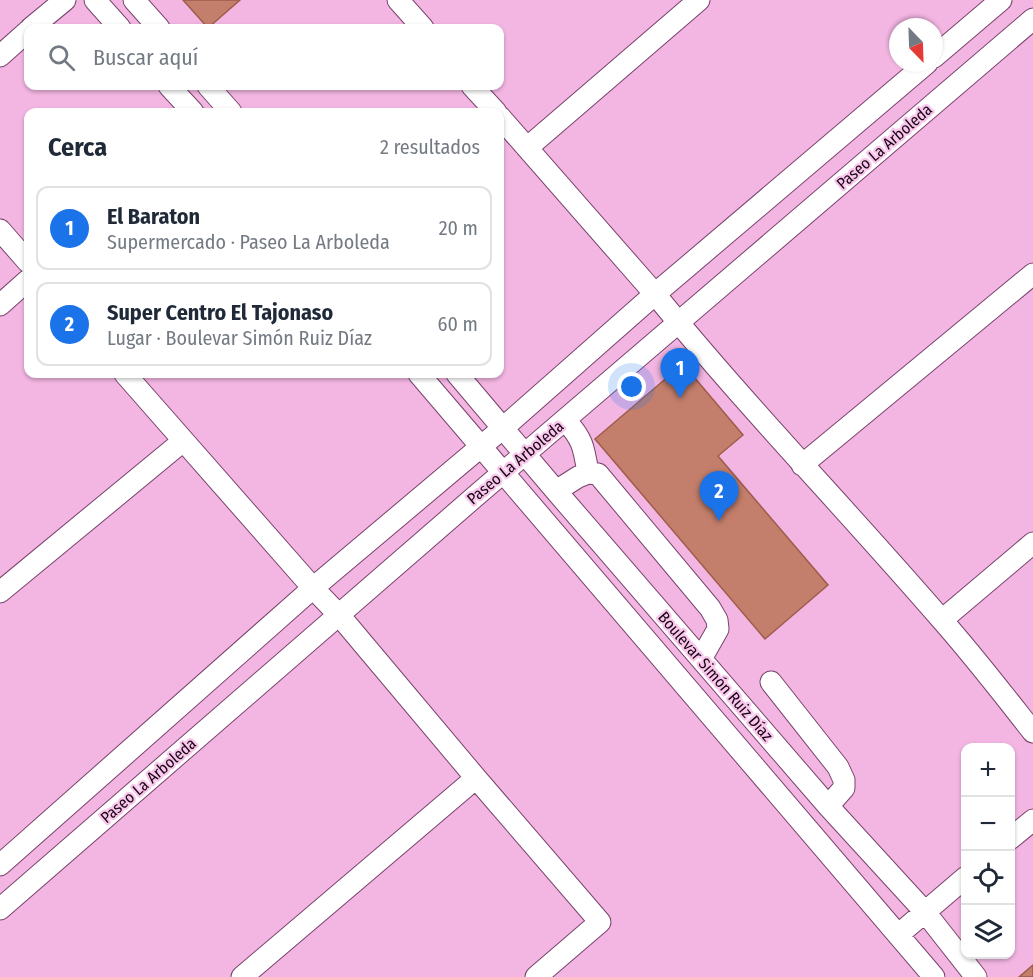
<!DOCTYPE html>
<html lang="es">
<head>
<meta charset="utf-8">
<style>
	body { margin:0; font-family:"Fira Sans Condensed",sans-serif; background:#f6f6f7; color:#1f2937 }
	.controls { position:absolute; right:18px; bottom:18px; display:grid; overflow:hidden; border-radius:12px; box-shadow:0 2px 4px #0004 }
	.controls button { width:54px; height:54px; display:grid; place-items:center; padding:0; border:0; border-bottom:2px solid #e0e1e3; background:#fff; color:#1f2937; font:30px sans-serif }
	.compass { position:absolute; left:889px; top:18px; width:54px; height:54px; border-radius:50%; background:#fff; box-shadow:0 2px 4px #0004; rotate:157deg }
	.you { position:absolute; left:632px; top:387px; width:21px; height:21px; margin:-15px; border:4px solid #fff; border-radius:50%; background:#1a73e8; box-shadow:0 0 0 9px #1a73e833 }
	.badge { display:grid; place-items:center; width:39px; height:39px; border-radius:50%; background:#1a73e8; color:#fff; font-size:20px; font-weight:700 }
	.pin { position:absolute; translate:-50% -50px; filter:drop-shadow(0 2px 3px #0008) }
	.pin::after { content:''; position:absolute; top:32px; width:21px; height:18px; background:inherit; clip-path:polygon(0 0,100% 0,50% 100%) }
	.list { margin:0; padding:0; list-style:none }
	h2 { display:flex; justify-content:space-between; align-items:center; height:78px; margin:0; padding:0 24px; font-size:26px }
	h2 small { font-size:20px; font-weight:400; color:#747a83 }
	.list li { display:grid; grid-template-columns:39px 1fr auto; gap:18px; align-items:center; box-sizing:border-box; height:84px; margin:0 12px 12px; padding:0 12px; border:2px solid #e0e1e3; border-radius:12px }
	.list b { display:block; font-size:22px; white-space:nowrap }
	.list p { margin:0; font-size:20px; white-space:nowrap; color:#747a83 }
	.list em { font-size:20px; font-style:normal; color:#747a83 }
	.icon { flex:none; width:33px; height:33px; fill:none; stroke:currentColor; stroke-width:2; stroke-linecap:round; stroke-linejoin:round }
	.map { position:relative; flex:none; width:1033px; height:977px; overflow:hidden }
	.search { position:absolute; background:#fff; box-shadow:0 2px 4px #0004; left:24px; top:24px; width:480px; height:66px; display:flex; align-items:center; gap:15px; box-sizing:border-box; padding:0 21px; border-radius:12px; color:#747a83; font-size:22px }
	.panel { position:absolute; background:#fff; box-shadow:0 2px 4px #0004; left:24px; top:108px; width:480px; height:270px; border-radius:12px }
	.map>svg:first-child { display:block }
</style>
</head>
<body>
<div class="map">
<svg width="1033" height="977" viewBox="0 0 1033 977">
	<rect width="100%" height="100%" fill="#f3b6e3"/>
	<!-- building -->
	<path fill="#c47f6c" stroke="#9e5c4a" stroke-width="1.5" d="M 183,0 L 240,0 L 208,28 Z
		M 683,364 L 743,435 L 718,456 L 828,585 L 765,639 L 595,439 Z
		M 1033,965 L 1033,977 L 1019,977 Z"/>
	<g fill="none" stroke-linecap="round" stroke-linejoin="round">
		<!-- minor casing -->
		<g stroke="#78436c" stroke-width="23">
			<path id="minor" d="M 95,0 L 120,28
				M 134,0 L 159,28
				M 398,0 L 423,28
				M 31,28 L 65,0
				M 0,56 L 28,31
				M 934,57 L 1001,0
				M 169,86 L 193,112
				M 208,86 L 231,112
				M 472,86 L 496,112
				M 500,117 L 655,294 C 746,406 847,510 941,619 C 973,655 1003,694 1033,732
				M 527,148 L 699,0
				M 0,230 L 28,262
				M 0,305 L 28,280
				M 125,374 L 313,588 L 339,615 L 476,778 L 600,922 L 536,977
				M 419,374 L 934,977
				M 457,374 L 556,491 L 828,806 L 925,912 L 976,977
				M 565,420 C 583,439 584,448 588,473
				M 802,465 L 1033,274
				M 556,491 L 578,477 L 588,473 L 598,474 L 710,608 L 717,620 L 718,629 L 701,659
				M 0,592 L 183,441
				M 942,620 L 1033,543
				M 771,682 L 838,767 L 844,780 L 844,788 L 828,806
				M 1010,839 L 1033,820
				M 0,865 L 313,588 L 503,428 L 655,294 L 927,63
				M 0,909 L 478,494 L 1033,19
				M 898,935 L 966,877
				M 242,977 L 476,778"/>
		</g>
		<!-- minor -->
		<use href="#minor" stroke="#fff" stroke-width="21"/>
	</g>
	<g text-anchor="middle" stroke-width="4.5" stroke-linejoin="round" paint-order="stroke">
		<!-- street labels -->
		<g font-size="16" fill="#180514" stroke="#f9c7ec">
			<text transform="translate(884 146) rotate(-41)" y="6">Paseo La Arboleda</text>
			<text transform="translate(515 462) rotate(-40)" y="6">Paseo La Arboleda</text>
			<text transform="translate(716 676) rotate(49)" y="6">Boulevar Simón Ruiz Díaz</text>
			<text transform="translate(148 780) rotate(-41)" y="6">Paseo La Arboleda</text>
		</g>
	</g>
</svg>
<div class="controls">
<button>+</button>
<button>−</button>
<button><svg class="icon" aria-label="locate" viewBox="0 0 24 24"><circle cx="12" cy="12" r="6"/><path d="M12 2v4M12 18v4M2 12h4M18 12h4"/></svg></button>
<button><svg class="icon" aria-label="layers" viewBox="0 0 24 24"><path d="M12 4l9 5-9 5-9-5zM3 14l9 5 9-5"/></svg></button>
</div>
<svg class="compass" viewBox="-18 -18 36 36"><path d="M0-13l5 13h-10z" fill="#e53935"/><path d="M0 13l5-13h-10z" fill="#747a83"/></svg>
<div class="you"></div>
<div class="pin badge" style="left:680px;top:398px">1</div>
<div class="pin badge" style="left:719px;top:521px">2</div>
<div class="search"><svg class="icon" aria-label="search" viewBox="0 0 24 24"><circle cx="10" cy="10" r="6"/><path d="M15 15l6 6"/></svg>Buscar aquí</div>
<section class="panel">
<h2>Cerca<small>2 resultados</small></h2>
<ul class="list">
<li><span class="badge">1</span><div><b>El Baraton</b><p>Supermercado · Paseo La Arboleda</p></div><em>20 m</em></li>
<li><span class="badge">2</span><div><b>Super Centro El Tajonaso</b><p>Lugar · Boulevar Simón Ruiz Díaz</p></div><em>60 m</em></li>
</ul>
</section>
</div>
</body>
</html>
